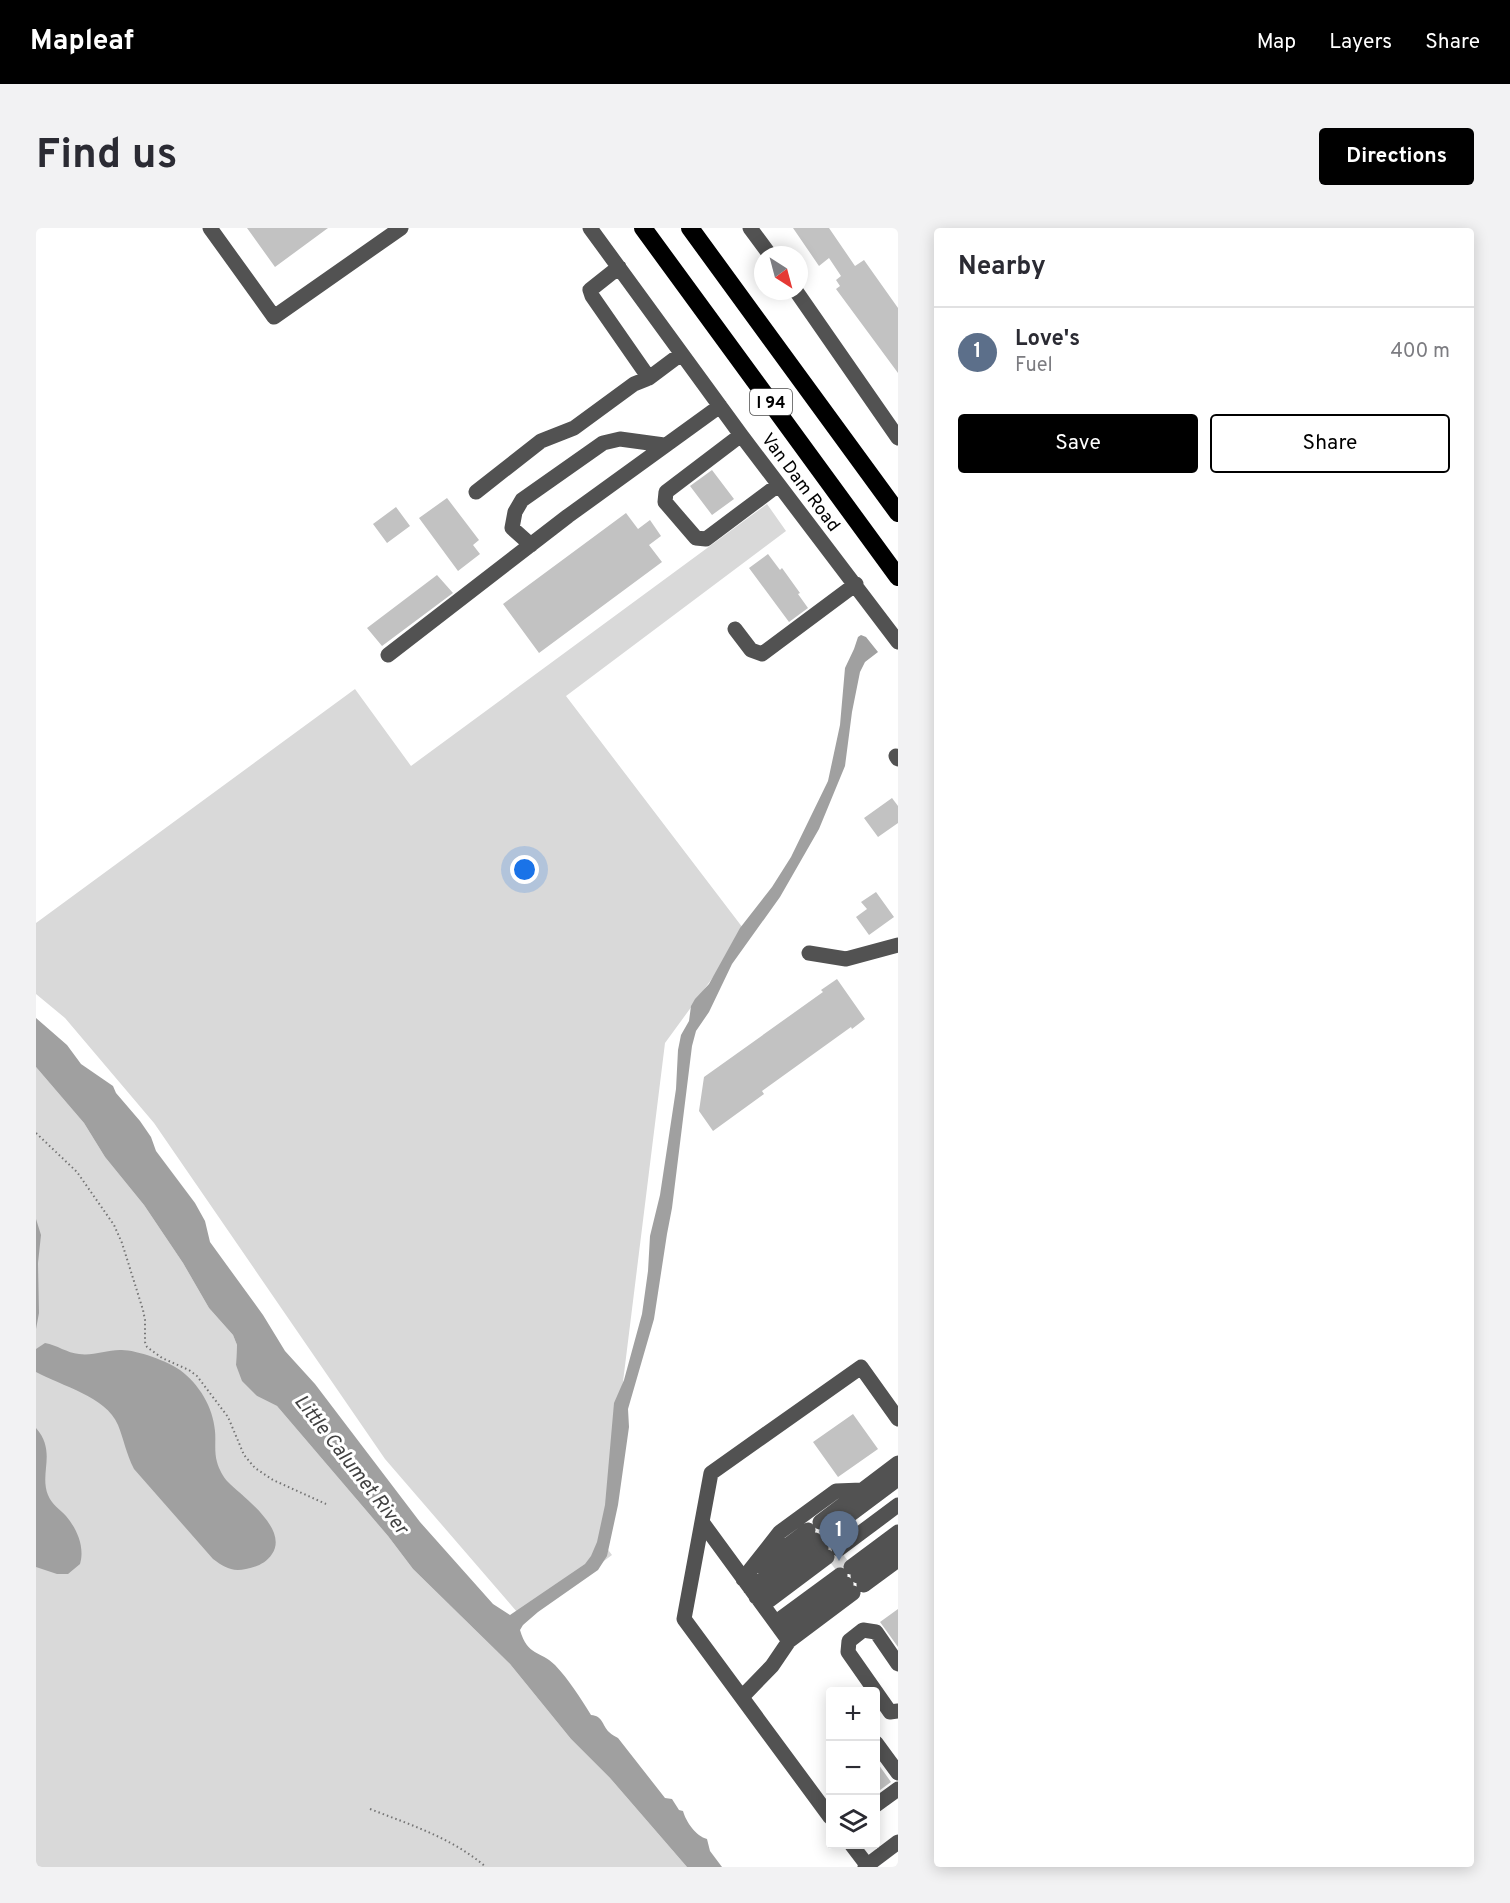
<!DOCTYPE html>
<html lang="en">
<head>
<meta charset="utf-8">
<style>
	body { margin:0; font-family:Overpass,sans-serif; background:#f2f2f3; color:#2b2b33 }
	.controls { position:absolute; right:18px; bottom:18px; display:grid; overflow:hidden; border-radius:6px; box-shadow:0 3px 15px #0003 }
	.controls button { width:54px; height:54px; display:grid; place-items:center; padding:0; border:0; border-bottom:2px solid #e1e1e2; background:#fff; color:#2b2b33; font:30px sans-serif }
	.compass { position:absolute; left:718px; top:18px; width:54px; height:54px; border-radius:50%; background:#fff; box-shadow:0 3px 15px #0003; rotate:144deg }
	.you { position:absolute; left:489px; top:642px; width:21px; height:21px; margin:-15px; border:4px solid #fff; border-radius:50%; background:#1a73e8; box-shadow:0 0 0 9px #1a73e833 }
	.badge { display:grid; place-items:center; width:39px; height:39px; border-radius:50%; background:#000; color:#fff; font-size:20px; font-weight:700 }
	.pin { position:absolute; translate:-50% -50px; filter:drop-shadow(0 2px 3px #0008) }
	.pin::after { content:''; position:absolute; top:32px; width:21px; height:18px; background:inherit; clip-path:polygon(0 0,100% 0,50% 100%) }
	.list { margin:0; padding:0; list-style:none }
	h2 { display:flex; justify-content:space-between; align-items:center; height:78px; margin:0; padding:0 24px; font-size:26px }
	h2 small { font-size:20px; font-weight:400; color:#7c7c81 }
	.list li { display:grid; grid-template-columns:39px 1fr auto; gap:18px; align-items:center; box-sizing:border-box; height:90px; padding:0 24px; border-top:2px solid #e1e1e2 }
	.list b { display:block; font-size:22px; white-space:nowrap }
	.list p { margin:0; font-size:20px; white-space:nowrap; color:#7c7c81 }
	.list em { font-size:20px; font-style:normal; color:#7c7c81 }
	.actions { display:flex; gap:12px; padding:18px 24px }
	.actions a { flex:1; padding:14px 0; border:2px solid #000; border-radius:6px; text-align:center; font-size:21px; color:#000 }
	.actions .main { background:#000; color:#fff }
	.icon { flex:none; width:33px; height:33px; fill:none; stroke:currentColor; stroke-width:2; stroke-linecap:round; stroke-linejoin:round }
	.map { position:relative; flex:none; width:862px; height:1639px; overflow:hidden; border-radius:6px }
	header { display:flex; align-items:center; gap:36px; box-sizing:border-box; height:84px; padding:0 30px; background:#000; color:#fff }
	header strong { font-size:28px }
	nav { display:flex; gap:33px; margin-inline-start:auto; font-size:21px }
	.intro { display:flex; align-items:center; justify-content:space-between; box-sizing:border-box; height:144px; padding:0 36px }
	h1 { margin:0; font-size:42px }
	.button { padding:15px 27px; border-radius:6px; background:#000; color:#fff; font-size:21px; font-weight:700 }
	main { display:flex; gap:36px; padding:0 36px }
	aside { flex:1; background:#fff; border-radius:6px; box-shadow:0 3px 15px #0003 }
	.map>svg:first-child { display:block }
</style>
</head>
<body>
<header>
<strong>Mapleaf</strong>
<nav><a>Map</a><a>Layers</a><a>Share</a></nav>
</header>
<div class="intro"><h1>Find us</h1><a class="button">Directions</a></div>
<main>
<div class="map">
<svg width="862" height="1639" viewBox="0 0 862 1639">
	<rect width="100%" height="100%" fill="#fff"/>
	<!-- green -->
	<path fill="#d9d9d9" d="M 731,276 L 750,303 L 530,468 L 710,704 L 629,815 L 567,1315 L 576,1327 L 488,1392 L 349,1231 L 118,895 L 29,790 L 0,766 L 0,695 L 319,461 L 375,538 Z
		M 0,839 L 48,895 L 69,929 L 108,977 L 147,1035 L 173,1080 L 197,1107 L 201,1117 L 200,1137 L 221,1168 L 241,1178 L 352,1308 L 377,1341 L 474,1436 L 535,1511 L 574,1550 L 651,1639 L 0,1639 Z"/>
	<!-- water -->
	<path fill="#a0a0a0" d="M 825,407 L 830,409 L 842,424 L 829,434 L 824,444 L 816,484 L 809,538 L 783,601 L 744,669 L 696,736 L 673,784 L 660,803 L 656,818 L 636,980 L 631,1006 L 618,1091 L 592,1181 L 593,1199 L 582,1277 L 571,1328 L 562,1342 L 502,1384 L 487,1397 L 484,1402 C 492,1429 504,1422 519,1437 C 533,1452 544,1469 555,1487 C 567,1488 566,1497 573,1504 C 576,1507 579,1508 582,1510 L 629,1570 L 636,1571 L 643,1582 L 647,1583 C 650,1594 660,1608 671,1611 L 674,1623 L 686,1639 L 651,1639 L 574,1550 L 535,1511 L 474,1436 L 377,1341 L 352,1308 L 241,1178 L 221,1168 L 206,1153 L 200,1137 L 201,1117 L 197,1107 L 173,1080 L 147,1035 L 108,977 L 69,929 L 48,895 L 0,839 L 0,790 L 31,817 L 45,836 L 77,858 L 80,865 L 104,893 L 115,909 L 120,923 L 159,975 L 169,993 L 174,1014 L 227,1087 L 249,1123 L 279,1156 L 384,1294 L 457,1376 L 474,1387 L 549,1336 L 555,1328 L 561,1314 L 569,1277 L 578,1175 L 588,1152 L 606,1086 L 612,1043 L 614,1008 L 624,967 L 640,861 L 642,822 L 645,807 L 653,793 L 655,778 L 659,771 L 673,756 L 704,700 L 736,659 L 755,629 L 792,553 L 804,497 L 809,440 L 818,421 L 822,409 Z
		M 0,991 L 5,1007 L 2,1035 L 3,1085 L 0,1101 Z
		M 9,1115 C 21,1117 31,1125 43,1126 C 57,1128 70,1122 84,1122 C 98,1121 132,1133 144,1142 C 163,1156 177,1179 179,1203 C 180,1213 178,1224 181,1234 C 183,1241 187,1249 192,1254 C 207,1269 253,1301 236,1326 C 230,1335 221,1339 210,1341 C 195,1344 188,1339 177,1331 L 98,1241 C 90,1225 88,1212 82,1197 C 70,1168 25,1158 0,1144 L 0,1121 Z
		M 0,1200 C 21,1224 3,1245 12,1267 C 16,1277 24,1281 30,1288 C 41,1301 49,1319 44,1336 L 32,1346 L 21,1346 L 0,1339 Z"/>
	<!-- building -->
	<path fill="#c2c2c2" d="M 211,0 L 292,0 L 239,39 Z
		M 757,0 L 793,0 L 819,38 L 828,32 L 862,80 L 862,145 L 800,61 L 804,58 L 800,52 L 805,48 L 793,30 L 783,38 Z
		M 676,242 L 698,271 L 676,287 L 654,258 Z
		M 411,270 L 443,312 L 437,317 L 444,326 L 422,343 L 383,290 Z
		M 360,279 L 374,298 L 351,315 L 337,296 Z
		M 590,285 L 602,301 L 614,292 L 625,308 L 613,317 L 626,334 L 503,425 L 467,376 Z
		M 732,326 L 744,342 L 746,340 L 764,365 L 762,366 L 772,380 L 753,394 L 713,340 Z
		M 401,347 L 417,365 L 346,418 L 331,400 Z
		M 856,570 L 862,578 L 862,595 L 842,609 L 828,590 Z
		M 840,664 L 858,689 L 833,707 L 820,689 L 831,681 L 825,674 Z
		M 801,751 L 829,791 L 816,801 L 815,799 L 726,863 L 728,866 L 677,903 L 663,883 L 668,849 L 787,764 L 785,762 Z
		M 817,1186 L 842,1221 L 802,1249 L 777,1214 Z
		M 862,1381 L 862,1419 L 844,1394 Z
		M 840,1533 L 855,1554 L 840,1565 Z"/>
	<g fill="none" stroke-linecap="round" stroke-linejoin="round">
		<!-- minor-tunnel -->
		<path stroke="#d9d9d9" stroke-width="15" stroke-dasharray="15 8" stroke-linecap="butt" d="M 785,1320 L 797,1312
			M 797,1338 L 809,1329"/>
		<!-- path -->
		<path stroke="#747474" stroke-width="2" stroke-dasharray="1.5 3" stroke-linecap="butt" d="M 0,905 L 41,944 L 78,997 L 86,1015 L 107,1082 L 109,1092 L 109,1114 L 111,1119 L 126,1130 L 153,1142 L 161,1148 L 192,1189 L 208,1227 L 219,1240 L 237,1252 L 290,1276
			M 334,1581 C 375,1597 416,1610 450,1639"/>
		<!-- minor -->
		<path stroke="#525252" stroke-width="15" d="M 174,0 L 238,89 L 365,0
			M 554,0 L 705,207 L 862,414
			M 714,0 L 734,27
			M 583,39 L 554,62 L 556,68 L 613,150
			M 760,63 L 862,210
			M 705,207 L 630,264 L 629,274 L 660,310 L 670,311 L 742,257
			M 440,264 L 505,213 L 538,200 L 598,156 L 613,150 L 645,126
			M 495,317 L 476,300 L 479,284 L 486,272 L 567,215 L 584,211 L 628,217
			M 699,401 L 715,422 L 726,426 L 820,356
			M 352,427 L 532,288 L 684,178
			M 860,528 L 862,531
			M 773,725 L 810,731 L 862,717
			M 666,1294 L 753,1413
			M 784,1294 L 862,1235
			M 791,1304 L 862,1251
			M 803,1321 L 862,1277
			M 724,1338 L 772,1302
			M 815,1339 L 862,1304
			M 822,1348 L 862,1318
			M 707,1351 L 744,1304 L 800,1263 L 826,1262
			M 828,1357 L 862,1332
			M 714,1360 L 779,1312
			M 720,1369 L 785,1320
			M 727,1377 L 791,1329
			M 740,1394 L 804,1347
			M 746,1403 L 810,1356
			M 862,1436 L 840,1404 L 827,1402 L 813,1413 L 812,1424 L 854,1484 L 862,1483
			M 706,1469 L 736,1438 L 753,1413 L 817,1365
			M 840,1515 L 862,1545
			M 840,1577 L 862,1561
			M 794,1589 L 648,1391 L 675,1245 L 825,1139 L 862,1191
			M 815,1616 L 831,1637
			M 829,1639 L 862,1614"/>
		<!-- highway -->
		<path stroke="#000" stroke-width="18" d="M 607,0 L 862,349
			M 654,0 L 862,285"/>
	</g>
	<g text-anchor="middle" stroke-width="6" stroke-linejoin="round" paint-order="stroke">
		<!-- shield labels -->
		<rect fill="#fff" stroke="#4c4c4c" stroke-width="1.5" x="714" y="161" width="42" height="26" rx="4.5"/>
		<g font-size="16" font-weight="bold" fill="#000">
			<text x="735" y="180">I 94</text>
		</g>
		<!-- street labels -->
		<g font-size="18" fill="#000" stroke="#fff">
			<text transform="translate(765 254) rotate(53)" y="6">Van Dam Road</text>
		</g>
		<!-- water labels -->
		<g font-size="20" font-style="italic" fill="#414141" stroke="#fff">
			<text transform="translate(316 1236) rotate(52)" y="7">Little Calumet River</text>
		</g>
	</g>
</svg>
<div class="controls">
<button>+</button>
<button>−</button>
<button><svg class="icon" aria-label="layers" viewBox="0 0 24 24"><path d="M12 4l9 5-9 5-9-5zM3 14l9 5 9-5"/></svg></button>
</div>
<svg class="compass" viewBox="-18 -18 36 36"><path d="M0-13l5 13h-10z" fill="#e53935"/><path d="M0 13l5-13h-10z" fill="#7c7c81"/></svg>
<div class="you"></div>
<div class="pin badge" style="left:803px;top:1333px;background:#5c6f8a">1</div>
</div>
<aside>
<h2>Nearby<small></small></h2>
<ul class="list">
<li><span class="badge" style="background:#5c6f8a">1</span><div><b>Love's</b><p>Fuel</p></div><em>400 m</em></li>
</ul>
<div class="actions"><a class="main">Save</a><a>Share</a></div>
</aside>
</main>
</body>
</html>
